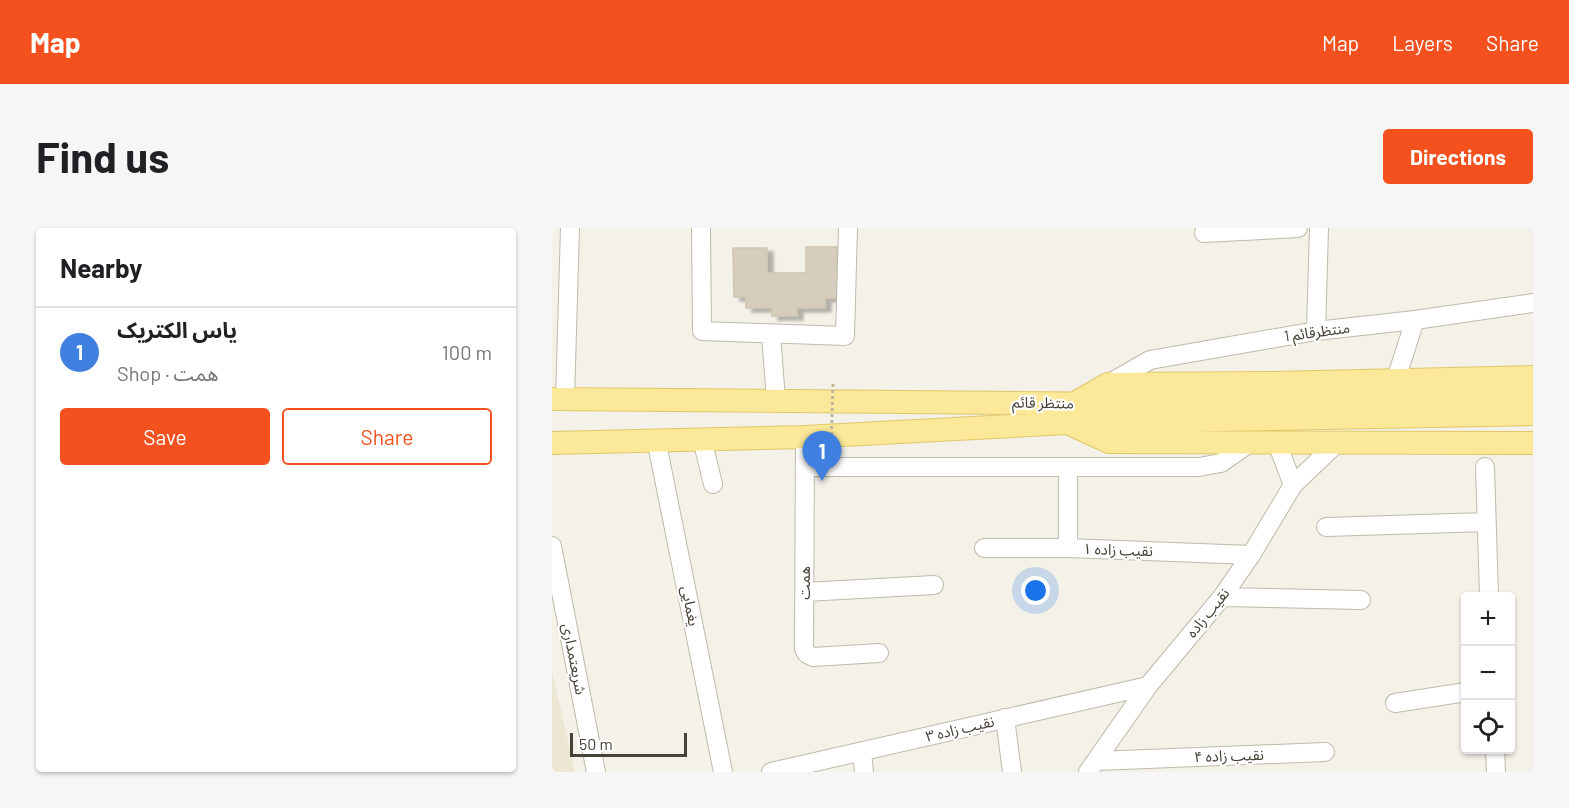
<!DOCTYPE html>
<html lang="en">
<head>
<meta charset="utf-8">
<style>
	body { margin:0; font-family:Barlow,"Noto Sans Arabic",sans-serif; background:#f6f6f6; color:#202124 }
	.controls { position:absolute; right:18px; bottom:18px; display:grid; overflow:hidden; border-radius:6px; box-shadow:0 2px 4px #0004 }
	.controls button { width:54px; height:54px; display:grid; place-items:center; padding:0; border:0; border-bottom:2px solid #e0e0e0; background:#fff; color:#202124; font:30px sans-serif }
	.scale { position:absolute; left:18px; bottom:15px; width:117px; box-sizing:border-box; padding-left:6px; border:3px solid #474237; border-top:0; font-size:16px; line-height:21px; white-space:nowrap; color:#474237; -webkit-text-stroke:4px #fff; paint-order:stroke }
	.you { position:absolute; left:484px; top:363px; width:21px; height:21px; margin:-15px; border:4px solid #fff; border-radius:50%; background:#1a73e8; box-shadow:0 0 0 9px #1a73e833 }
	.badge { display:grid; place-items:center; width:39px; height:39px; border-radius:50%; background:#f4511f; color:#fff; font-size:20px; font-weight:700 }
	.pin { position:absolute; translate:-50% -50px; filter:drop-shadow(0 2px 3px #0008) }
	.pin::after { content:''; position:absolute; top:32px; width:21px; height:18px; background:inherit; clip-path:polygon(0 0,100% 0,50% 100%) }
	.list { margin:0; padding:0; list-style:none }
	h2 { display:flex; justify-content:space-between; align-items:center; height:78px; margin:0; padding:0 24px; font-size:26px }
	h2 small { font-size:20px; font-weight:400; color:#757577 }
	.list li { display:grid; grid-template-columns:39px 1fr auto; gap:18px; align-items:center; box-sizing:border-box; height:84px; padding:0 24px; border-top:2px solid #e0e0e0 }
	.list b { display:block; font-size:22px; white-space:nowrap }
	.list p { margin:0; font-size:20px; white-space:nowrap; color:#757577 }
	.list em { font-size:20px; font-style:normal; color:#757577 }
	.actions { display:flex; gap:12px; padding:18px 24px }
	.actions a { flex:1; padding:14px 0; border:2px solid #f4511f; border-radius:6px; text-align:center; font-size:21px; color:#f4511f }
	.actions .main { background:#f4511f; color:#fff }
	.icon { flex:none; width:33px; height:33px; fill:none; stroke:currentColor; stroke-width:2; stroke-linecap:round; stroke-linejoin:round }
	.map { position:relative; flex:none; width:981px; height:544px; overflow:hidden; border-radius:6px }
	header { display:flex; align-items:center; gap:36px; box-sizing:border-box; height:84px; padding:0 30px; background:#f4511f; color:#fff }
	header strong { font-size:28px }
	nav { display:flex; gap:33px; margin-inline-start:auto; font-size:21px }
	.intro { display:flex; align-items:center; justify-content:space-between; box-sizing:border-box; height:144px; padding:0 36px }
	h1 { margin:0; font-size:42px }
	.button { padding:15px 27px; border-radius:6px; background:#f4511f; color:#fff; font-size:21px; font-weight:700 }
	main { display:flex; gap:36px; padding:0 36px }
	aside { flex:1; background:#fff; border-radius:6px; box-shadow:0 2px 4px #0004 }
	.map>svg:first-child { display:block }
</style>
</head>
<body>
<header>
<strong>Map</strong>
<nav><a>Map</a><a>Layers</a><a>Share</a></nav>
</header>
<div class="intro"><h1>Find us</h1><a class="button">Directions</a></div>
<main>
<aside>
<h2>Nearby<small></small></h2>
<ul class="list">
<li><span class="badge" style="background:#3f7fe0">1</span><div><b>یاس الکتریک</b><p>Shop · همت</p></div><em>100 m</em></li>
</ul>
<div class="actions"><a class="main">Save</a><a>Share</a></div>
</aside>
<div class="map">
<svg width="981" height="544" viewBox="0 0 981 544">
	<defs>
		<filter id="shadow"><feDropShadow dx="6" dy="4" stdDeviation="1.5" flood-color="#0004"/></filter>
	</defs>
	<rect width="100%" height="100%" fill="#f3f1e8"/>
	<!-- education -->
	<path fill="#ece7d2" d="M 0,444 L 23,544 L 0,544 Z"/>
	<!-- building -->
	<path fill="#d5cebe" stroke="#cfc6b1" stroke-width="1.5" filter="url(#shadow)" d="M 254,19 L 285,19 L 286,70 L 273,70 L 273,80 L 245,80 L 245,88 L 220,88 L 220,80 L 194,80 L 194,69 L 182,69 L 181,20 L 215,20 L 215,45 L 254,45 Z"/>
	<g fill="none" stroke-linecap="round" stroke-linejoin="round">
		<!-- minor casing -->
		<g stroke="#bfbaab" stroke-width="20">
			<path id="minor" d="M 149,0 L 150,103 L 293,108 L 296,0
				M 652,5 L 746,0
				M 764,103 L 767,0
				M 219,106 L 224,172
				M 844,151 L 863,92
				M 556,156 L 598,132 L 764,103 L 863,92 L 981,75
				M 13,171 L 18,0
				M 253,209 L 252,421 L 255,426 L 261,429 L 327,425
				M 104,211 L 171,544
				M 150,211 L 161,256
				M 725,215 L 741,257
				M 253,239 L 647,239 L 669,235 L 699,214
				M 933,239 L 937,368
				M 774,299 L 934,294
				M 0,318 L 44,544
				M 432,320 L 516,320 L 699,327
				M 516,320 L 516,251
				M 253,364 L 382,357
				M 670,369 L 809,372
				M 843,475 L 914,464
				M 453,490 L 460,544
				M 943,522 L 944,544
				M 310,523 L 312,544
				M 545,533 L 773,524
				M 219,544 L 596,458
				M 536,544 L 596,458 L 670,369 L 699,327 L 741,257 L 785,215"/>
		</g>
		<!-- major casing -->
		<g stroke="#e0c769" stroke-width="24">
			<path id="major" d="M 0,171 L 581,176 L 981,170
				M 523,175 L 556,156 L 721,155 L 981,149
				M 522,198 L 557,214 L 981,215
				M 0,215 L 253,209 L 515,195 L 981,186"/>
		</g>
		<!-- minor -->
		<use href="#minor" stroke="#fff" stroke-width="18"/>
		<!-- major -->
		<use href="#major" stroke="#fbe899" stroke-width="22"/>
		<!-- path-bridge -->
		<path stroke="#c0b79c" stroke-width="3" stroke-dasharray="3 3" stroke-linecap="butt" d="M 279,219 L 281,156"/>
	</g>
	<g text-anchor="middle" stroke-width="4.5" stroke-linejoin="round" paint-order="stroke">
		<!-- street labels -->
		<g font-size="15" fill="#474237" stroke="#fff">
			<text transform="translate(765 104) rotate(-8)" y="5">منتظرقائم 1</text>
			<text transform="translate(491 175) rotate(1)" y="5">منتظر قائم</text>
			<text transform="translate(566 322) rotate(2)" y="5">نقیب زاده ۱</text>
			<text transform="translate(253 355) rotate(-90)" y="5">همت</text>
			<text transform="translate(138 378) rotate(79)" y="5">یغمایی</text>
			<text transform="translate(656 385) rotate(-51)" y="5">نقیب زاده</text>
			<text transform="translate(22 431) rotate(79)" y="5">شریعتمداری</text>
			<text transform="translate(408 501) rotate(-13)" y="5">نقیب زاده ۳</text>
			<text transform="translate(677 528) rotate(-2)" y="5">نقیب زاده ۴</text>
		</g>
	</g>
</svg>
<div class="controls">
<button>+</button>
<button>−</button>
<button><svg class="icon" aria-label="locate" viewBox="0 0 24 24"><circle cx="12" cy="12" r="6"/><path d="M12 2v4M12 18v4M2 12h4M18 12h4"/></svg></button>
</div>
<div class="scale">50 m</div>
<div class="you"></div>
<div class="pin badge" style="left:270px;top:253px;background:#3f7fe0">1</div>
</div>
</main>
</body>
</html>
